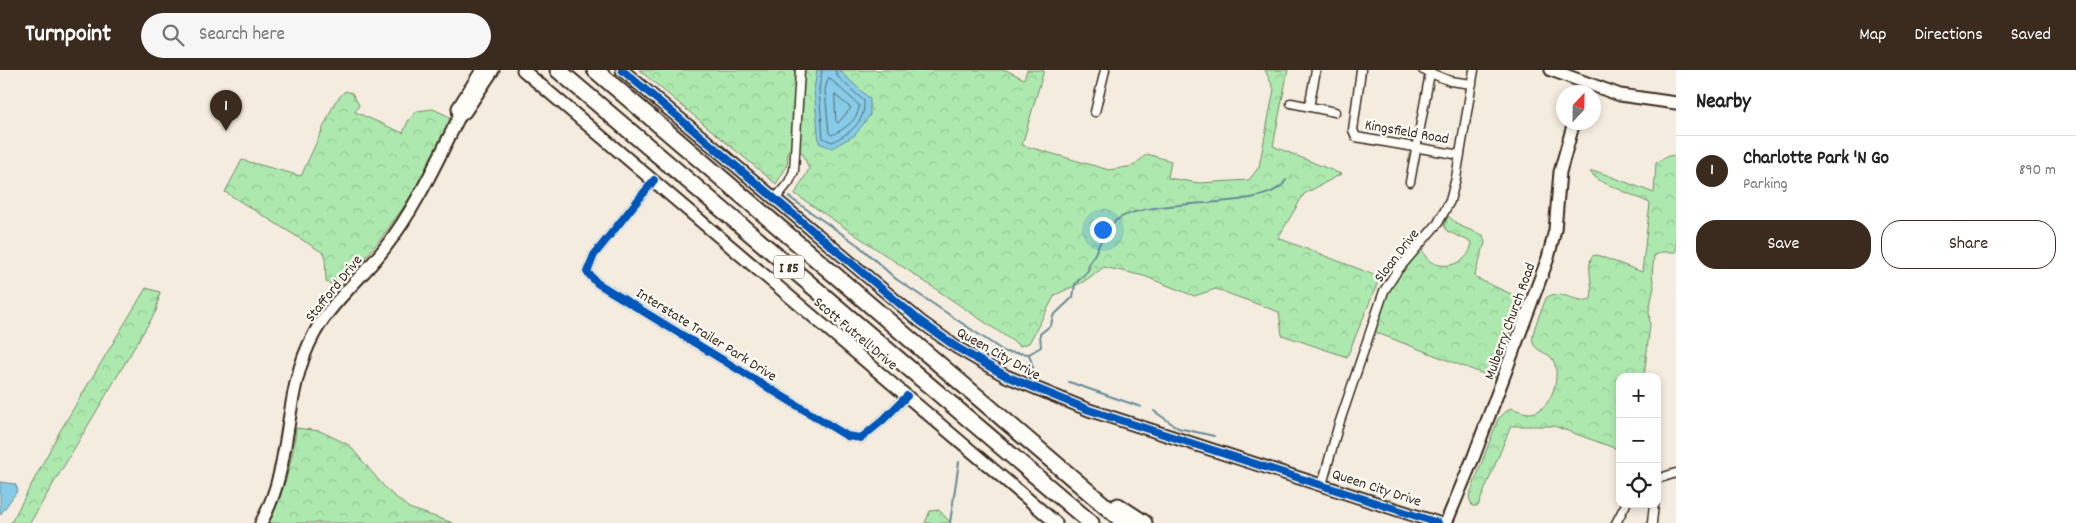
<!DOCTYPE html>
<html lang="en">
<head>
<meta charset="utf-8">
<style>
	body { margin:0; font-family:Dekko,sans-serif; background:#f6f6f6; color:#222 }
	.controls { position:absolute; right:15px; bottom:15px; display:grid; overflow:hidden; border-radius:10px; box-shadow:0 2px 8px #0003 }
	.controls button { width:45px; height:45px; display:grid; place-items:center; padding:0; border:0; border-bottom:1px solid #e0e0e0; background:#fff; color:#222; font:25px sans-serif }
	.compass { position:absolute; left:1556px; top:15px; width:45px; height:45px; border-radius:50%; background:#fff; box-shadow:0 2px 8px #0003; rotate:22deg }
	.you { position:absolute; left:1102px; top:159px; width:18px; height:18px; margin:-12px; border:4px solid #fff; border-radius:50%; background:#1a73e8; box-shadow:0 0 0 8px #1a73e833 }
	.badge { display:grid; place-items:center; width:32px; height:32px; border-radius:50%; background:#3b2a1e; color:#fff; font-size:16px; font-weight:700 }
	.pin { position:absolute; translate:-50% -41px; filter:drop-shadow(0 1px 2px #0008) }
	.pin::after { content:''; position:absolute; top:26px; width:18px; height:15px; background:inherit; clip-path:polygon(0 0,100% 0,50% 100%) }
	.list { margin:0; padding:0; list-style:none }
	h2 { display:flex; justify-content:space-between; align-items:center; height:65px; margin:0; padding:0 20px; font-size:21px }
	h2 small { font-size:16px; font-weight:400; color:#767676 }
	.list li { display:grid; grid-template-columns:32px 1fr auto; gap:15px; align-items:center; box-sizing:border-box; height:70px; padding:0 20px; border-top:1px solid #e0e0e0 }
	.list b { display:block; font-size:19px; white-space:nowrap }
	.list p { margin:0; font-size:16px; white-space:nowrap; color:#767676 }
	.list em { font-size:16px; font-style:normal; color:#767676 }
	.actions { display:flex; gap:10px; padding:15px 20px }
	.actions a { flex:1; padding:11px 0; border:1px solid #3b2a1e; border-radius:20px; text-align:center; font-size:18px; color:#3b2a1e }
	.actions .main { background:#3b2a1e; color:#fff }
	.icon { flex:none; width:28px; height:28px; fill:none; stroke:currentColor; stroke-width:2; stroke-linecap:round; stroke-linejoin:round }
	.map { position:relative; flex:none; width:1676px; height:453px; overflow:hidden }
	header { display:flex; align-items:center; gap:30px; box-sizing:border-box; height:70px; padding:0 25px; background:#3b2a1e; color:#fff }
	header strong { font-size:24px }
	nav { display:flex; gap:28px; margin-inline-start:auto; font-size:18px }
	.search { width:350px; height:45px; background:#f6f6f6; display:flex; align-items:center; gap:12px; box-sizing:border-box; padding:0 18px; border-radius:28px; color:#767676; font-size:19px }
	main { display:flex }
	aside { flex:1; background:#fff }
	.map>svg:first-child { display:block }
</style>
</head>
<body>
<header>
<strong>Turnpoint</strong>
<div class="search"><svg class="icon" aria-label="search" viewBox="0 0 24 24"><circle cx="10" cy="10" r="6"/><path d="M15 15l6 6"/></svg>Search here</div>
<nav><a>Map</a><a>Directions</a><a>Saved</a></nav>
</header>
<main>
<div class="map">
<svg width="1676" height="453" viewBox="0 0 1676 453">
	<defs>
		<pattern id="forest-crowns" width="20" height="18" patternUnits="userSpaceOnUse" patternTransform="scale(1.25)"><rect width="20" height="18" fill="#ade9af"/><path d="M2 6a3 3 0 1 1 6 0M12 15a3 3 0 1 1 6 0" fill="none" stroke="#96c896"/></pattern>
	</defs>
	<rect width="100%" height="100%" fill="#f4ecdf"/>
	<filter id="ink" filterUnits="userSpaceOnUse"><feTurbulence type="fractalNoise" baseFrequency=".02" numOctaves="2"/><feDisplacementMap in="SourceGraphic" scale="10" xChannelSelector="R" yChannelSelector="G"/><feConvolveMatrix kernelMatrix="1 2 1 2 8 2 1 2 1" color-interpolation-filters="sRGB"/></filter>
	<g filter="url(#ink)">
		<!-- forest -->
		<path fill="url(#forest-crowns)" stroke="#748a66" d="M 639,0 L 1006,0 L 1024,9 L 1027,0 L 1044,0 L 1022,75 L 1109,100 L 1133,96 L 1147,84 L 1171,91 L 1168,108 L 1199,113 L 1249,110 L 1259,97 L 1274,19 L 1265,0 L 1288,0 L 1273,76 L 1341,104 L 1304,124 L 1278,168 L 1380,207 L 1347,287 L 1282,265 L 1279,242 L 1216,219 L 1194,226 L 1144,206 L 1104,197 L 1083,212 L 1055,225 L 1029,273 L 1020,276 L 795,124 L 809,99 L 802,82 L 788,80 L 787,96 L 776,114 Z
			M 345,21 L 352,23 L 359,35 L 355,42 L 403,63 L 408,51 L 417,41 L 433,39 L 448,46 L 450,51 C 422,117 386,166 339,218 L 326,212 L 325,184 L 225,122 L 242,90 L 301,106 L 335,32 Z
			M 1676,85 L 1676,182 L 1662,182 L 1654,186 L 1652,205 L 1654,217 L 1649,240 L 1650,255 L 1644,307 L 1620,307 L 1620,380 L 1554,356 L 1511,356 L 1478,436 L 1472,436 L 1469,427 L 1498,349 L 1510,338 C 1516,339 1523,343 1529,343 C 1551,344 1564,302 1551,287 C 1545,282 1536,281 1533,273 C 1530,263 1543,238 1546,228 C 1560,217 1577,235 1591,229 C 1594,215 1586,199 1592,186 L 1597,185 L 1642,202 L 1650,133 L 1598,110 L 1590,102 L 1599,102 L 1654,123 L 1656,93 L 1668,86 Z
			M 1448,146 L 1460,156 L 1483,165 L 1485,173 L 1475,204 L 1476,208 L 1522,229 L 1494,308 L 1377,263 L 1375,259 C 1385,220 1393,210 1420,180 L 1423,181 C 1430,205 1473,197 1471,172 L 1447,161 L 1444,155 Z
			M 146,218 L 160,222 L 156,241 L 30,453 L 11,453 L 60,361 Z
			M 296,358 L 320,361 L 349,375 L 387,420 L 409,438 L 453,453 L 269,453 C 283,422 293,392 296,358 Z
			M 939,440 L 951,453 L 925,453 L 930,441 Z"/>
		<!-- water -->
		<path fill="#86cbe7" stroke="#688b97" d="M 817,0 L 839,0 L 870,29 L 870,45 L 855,65 L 832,78 L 819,73 L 814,20 Z
			M 0,412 L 15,414 L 18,420 L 0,445 Z"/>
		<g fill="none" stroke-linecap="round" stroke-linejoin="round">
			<!-- shore -->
			<path stroke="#596a6e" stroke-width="1" d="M 822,0 L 819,20 L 823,68 L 832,72 C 849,64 866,52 864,31 L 838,7 L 835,0
				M 829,8 L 859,35 C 859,50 844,59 832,65 L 829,63 L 825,20 Z
				M 835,25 L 851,38 L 838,53 L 836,51 Z"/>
			<!-- stream -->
			<path stroke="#688b97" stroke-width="2" d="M 789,127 L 858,175 L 896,209 L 1005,282 L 1029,284 L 1041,277 L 1040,264 L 1051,255 L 1053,246 L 1073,227 L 1075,214 L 1088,201 L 1089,194 C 1098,181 1103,160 1115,151 C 1151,124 1269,143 1286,110
				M 1029,284 L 1034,301
				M 1069,312 L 1141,337
				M 1154,341 L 1178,358 L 1214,366
				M 950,453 L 959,392"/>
			<!-- street casing -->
			<g stroke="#3b2a1e" stroke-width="11">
				<path id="street" d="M 1361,0 L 1353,60 L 1356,67 L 1460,85
					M 1423,0 L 1450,11 L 1472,14
					M 1291,33 L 1335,42
					M 1309,37 L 1316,0
					M 1095,42 L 1105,0
					M 654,110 L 594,185 L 587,202 L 597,213 L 847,366 L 861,368 L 882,351 L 907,326
					M 1410,112 L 1430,3
					M 775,129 L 789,112 L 794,101 L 800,0
					M 1657,409 L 1676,403
					M 1322,415 L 1338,357 L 1384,221 L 1397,201 L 1438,153 L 1450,131 L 1456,108 L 1474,0
					M 1616,453 L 1626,434
					M 1652,453 L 1654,434"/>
			</g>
			<!-- secondary casing -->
			<g stroke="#3b2a1e" stroke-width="15">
				<path id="secondary" d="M 482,0 L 458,38 L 459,47 L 465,42 L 493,0
					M 523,0 L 1056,453
					M 622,0 L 920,251 L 956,277 L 1006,306 L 1089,340 L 1438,453
					M 1551,0 L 1620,25 L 1676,33
					M 261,453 C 295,391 281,325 314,264 C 332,231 362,208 384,179 C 416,138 436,93 459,47
					M 1446,453 L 1474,386 L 1548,188 L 1555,160 L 1560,102 L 1574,52"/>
			</g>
			<!-- highway casing -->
			<g stroke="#3b2a1e" stroke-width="19">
				<path id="highway" d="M 558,0 L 1091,453
					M 595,0 L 1125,453
					M 1118,436 L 1144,453"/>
			</g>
			<!-- street -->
			<use href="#street" stroke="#fdfcf7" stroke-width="8"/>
			<!-- secondary -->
			<use href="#secondary" stroke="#fdfcf7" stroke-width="11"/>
			<!-- highway -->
			<use href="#highway" stroke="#fdfcf7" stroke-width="15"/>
			<!-- cycleway casing -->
			<g stroke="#fdfcf7" stroke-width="11">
				<path id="cycleway" d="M 622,0 L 920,251 L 956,277 L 1006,306 L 1089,340 L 1438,453
					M 654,110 L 594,185 L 587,202 L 597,213 L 847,366 L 861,368 L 882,351 L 907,326"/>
			</g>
			<!-- cycleway -->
			<use href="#cycleway" stroke="#0057b8" stroke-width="8"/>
		</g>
	</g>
	<g text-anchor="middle" stroke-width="4.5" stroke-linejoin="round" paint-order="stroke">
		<!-- shield labels -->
		<rect fill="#fdfcf7" stroke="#75695f" stroke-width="1" x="774" y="185.5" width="30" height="23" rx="4"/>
		<g font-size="14" font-weight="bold" fill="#3b2a1e">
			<text x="789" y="202">I 85</text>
		</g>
		<!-- street labels -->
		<g font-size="15" fill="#3b2a1e" stroke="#fdfcf7">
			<text transform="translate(1407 61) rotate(10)" y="5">Kingsfield Road</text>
			<text transform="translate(1396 185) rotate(-52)" y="5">Sloan Drive</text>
			<text transform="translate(333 218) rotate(-51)" y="5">Stafford Drive</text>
			<text transform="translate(1509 251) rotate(-70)" y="5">Mulberry Church Road</text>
			<text transform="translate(856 263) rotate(40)" y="5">Scott Futrell Drive</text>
			<text transform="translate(707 264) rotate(32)" y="5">Interstate Trailer Park Drive</text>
			<text transform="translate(999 283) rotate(29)" y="5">Queen City Drive</text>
			<text transform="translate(1377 417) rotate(18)" y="5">Queen City Drive</text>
		</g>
	</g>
</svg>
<div class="controls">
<button>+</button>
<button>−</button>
<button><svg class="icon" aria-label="locate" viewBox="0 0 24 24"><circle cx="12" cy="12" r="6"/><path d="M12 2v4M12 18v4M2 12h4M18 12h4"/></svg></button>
</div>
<svg class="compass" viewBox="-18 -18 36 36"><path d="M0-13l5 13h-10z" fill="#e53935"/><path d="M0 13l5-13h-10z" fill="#767676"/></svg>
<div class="you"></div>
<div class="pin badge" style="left:226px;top:61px">1</div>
</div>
<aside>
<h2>Nearby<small></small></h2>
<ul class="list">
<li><span class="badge">1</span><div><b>Charlotte Park 'N Go</b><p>Parking</p></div><em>890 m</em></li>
</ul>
<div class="actions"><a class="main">Save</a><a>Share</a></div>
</aside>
</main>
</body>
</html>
